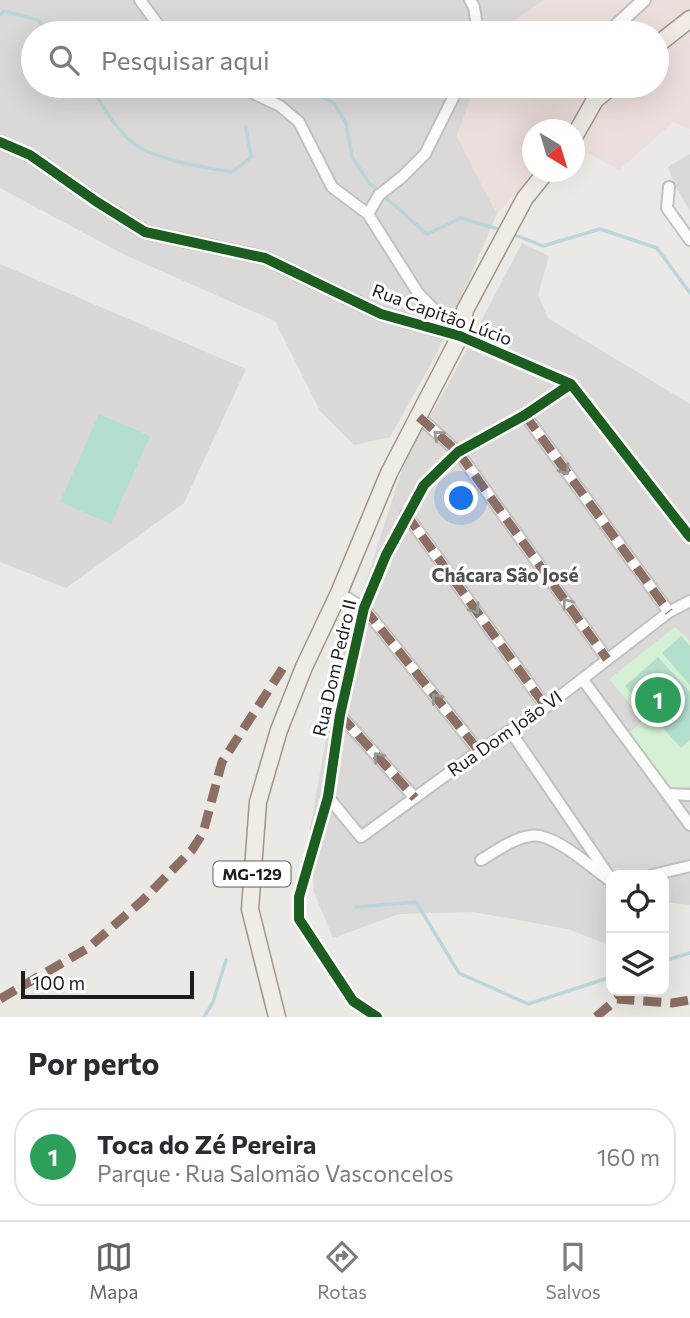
<!DOCTYPE html>
<html lang="pt">
<head>
<meta charset="utf-8">
<style>
	body { margin:0; font-family:Commissioner,sans-serif; background:#f7f7f7; color:#2b2b33 }
	.controls { position:absolute; right:21px; bottom:21px; display:grid; overflow:hidden; border-radius:14px; box-shadow:0 7px 28px #0002 }
	.controls button { width:63px; height:63px; display:grid; place-items:center; padding:0; border:0; border-bottom:2px solid #e1e1e2; background:#fff; color:#2b2b33; font:35px sans-serif }
	.compass { position:absolute; left:522px; top:119px; width:63px; height:63px; border-radius:50%; background:#fff; box-shadow:0 7px 28px #0002; rotate:142deg }
	.scale { position:absolute; left:21px; bottom:18px; width:173px; box-sizing:border-box; padding-left:7px; border:4px solid #1d1d1d; border-top:0; font-size:19px; line-height:24px; white-space:nowrap; color:#1d1d1d; -webkit-text-stroke:5px #fff; paint-order:stroke }
	.you { position:absolute; left:462px; top:499px; width:24px; height:24px; margin:-18px; border:5px solid #fff; border-radius:50%; background:#1a73e8; box-shadow:0 0 0 10px #1a73e833 }
	.badge { display:grid; place-items:center; width:46px; height:46px; border-radius:50%; background:#656463; color:#fff; font-size:23px; font-weight:700 }
	.pin { position:absolute; translate:-50% -50%; border:4px solid #fff; box-shadow:0 2px 7px #0006 }
	.list { margin:0; padding:0; list-style:none }
	h2 { display:flex; justify-content:space-between; align-items:center; height:91px; margin:0; padding:0 28px; font-size:30px }
	h2 small { font-size:23px; font-weight:400; color:#7c7c81 }
	.list li { display:grid; grid-template-columns:46px 1fr auto; gap:21px; align-items:center; box-sizing:border-box; height:98px; margin:0 14px 14px; padding:0 14px; border:2px solid #e1e1e2; border-radius:28px }
	.list b { display:block; font-size:26px; white-space:nowrap }
	.list p { margin:0; font-size:23px; white-space:nowrap; color:#7c7c81 }
	.list em { font-size:23px; font-style:normal; color:#7c7c81 }
	.icon { flex:none; width:38px; height:38px; fill:none; stroke:currentColor; stroke-width:2; stroke-linecap:round; stroke-linejoin:round }
	.map { position:relative; flex:none; width:690px; height:1017px; overflow:hidden }
	.search { position:absolute; background:#fff; box-shadow:0 7px 28px #0002; left:21px; right:21px; top:21px; height:77px; display:flex; align-items:center; gap:18px; box-sizing:border-box; padding:0 24px; border-radius:38px; color:#7c7c81; font-size:26px }
	.sheet { height:203px; background:#fff }
	nav { display:flex; justify-content:space-around; align-items:center; box-sizing:border-box; height:98px; border-top:2px solid #e1e1e2; background:#fff; font-size:19px; color:#7c7c81 }
	nav a { display:grid; justify-items:center; gap:4px }
	nav .on { color:#656463 }
	.map>svg:first-child { display:block }
</style>
</head>
<body>
<div class="map">
<svg width="690" height="1017" viewBox="0 0 690 1017">
	<rect width="100%" height="100%" fill="#ebe9e5"/>
	<!-- residential -->
	<path fill="#dad9d7" d="M 0,0 L 544,0 L 497,33 L 33,33 L 33,86 L 475,86 L 457,136 L 497,214 L 437,353 L 390,437 L 354,445 L 320,411 L 275,321 L 125,255 L 0,188 Z
		M 690,154 L 690,211 L 674,184 L 668,167 Z
		M 522,243 L 549,256 L 538,295 L 548,318 L 690,404 L 690,905 L 664,902 L 664,875 L 611,875 L 611,946 L 568,929 L 473,912 L 399,914 L 333,938 L 314,892 L 310,828 L 340,662 L 408,451 L 442,396 Z"/>
	<!-- commercial -->
	<path fill="#ecdedc" d="M 544,0 L 690,0 L 690,129 L 673,122 L 619,170 L 575,146 L 574,130 L 532,130 L 532,172 L 535,172 L 497,214 L 457,136 L 475,86 L 657,86 L 657,33 L 497,33 Z"/>
	<!-- religious -->
	<path fill="#d9d8d7" d="M 0,264 L 246,369 L 184,503 L 66,588 L 0,562 Z"/>
	<!-- park -->
	<path fill="#d5f0d4" d="M 675,627 L 690,641 L 690,786 L 660,793 L 623,739 L 643,720 L 609,679 Z"/>
	<!-- pitch -->
	<path fill="#b4dfcc" d="M 99,414 L 150,436 L 111,524 L 60,502 Z
		M 681,636 L 690,646 L 690,685 L 662,653 Z
		M 658,657 L 690,692 L 690,740 L 681,748 L 625,686 Z"/>
	<g fill="none" stroke-linecap="round" stroke-linejoin="round">
		<!-- stream -->
		<path stroke="#bbd5dc" stroke-width="3.5" d="M 0,15 L 4,11 L 38,20 L 50,33
			M 91,86 C 102,105 121,139 142,149 C 169,162 202,167 232,172 L 251,157 L 246,127
			M 288,92 L 312,92 L 334,103 L 346,123 L 352,157 L 369,183 L 427,234 L 461,218 L 502,230
			M 513,234 L 543,246 L 600,229 L 657,248 L 690,293
			M 356,907 L 416,902 L 459,973 L 528,1004 L 611,977
			M 664,961 L 690,953
			M 204,1017 L 213,1002 L 226,960"/>
		<!-- minor casing -->
		<g stroke="#c2c1c0" stroke-width="14">
			<path id="minor" d="M 140,0 L 164,33
				M 470,0 L 474,7 L 478,33
				M 238,86 L 280,106 L 299,122 L 332,187 L 368,214 L 418,293 L 460,336 L 571,384 L 690,537
				M 669,187 L 667,208 L 690,240
				M 368,214 L 379,195 L 402,177 L 425,154 L 459,86
				M 525,415 L 669,612
				M 419,417 L 458,452 L 607,659
				M 406,514 L 546,707
				M 339,593 L 364,608 L 479,751
				M 583,680 L 690,825
				M 340,715 L 415,798
				M 511,732 L 611,879
				M 667,794 L 690,795
				M 328,797 L 361,837 L 479,751 L 546,707 L 669,612 L 690,601
				M 481,860 C 496,851 512,839 530,836 C 552,831 591,867 609,880
				M 652,875 L 690,866
				M 377,1017 L 353,1001 L 299,919 L 299,897 L 328,797 L 340,715 L 364,608 L 386,555 L 424,485 L 458,452 L 525,415 L 571,384"/>
		</g>
		<!-- tertiary casing -->
		<g stroke="#c2c1c0" stroke-width="16">
			<path id="tertiary" d="M 608,33 L 644,0
				M 0,142 L 30,155 L 97,202 L 145,232 L 265,258 L 381,314 L 460,336"/>
		</g>
		<!-- primary casing -->
		<g stroke="#9f9684" stroke-width="19">
			<path id="primary" d="M 657,45 L 690,19
				M 574,137 L 595,100 L 612,86
				M 277,1017 L 250,909 L 258,802 L 279,730 L 304,667 L 339,593 L 389,473 L 460,336 L 465,310 L 525,198 L 546,172"/>
		</g>
		<!-- minor -->
		<use href="#minor" stroke="#fcfcfb" stroke-width="10"/>
		<!-- tertiary -->
		<use href="#tertiary" stroke="#fcfcfb" stroke-width="12"/>
		<!-- primary -->
		<use href="#primary" stroke="#efebe5" stroke-width="16"/>
		<!-- quiet -->
		<path stroke="#8d6e63" stroke-width="9" stroke-dasharray="18 9" stroke-linecap="butt" d="M 525,415 L 669,612
			M 419,417 L 458,452 L 607,659
			M 406,514 L 546,707
			M 364,608 L 479,751
			M 340,715 L 415,798
			M 0,999 L 88,948 L 142,901 L 192,850 L 203,833 L 222,762 L 283,668
			M 596,1017 L 617,999 L 672,1003 L 690,1000"/>
		<!-- cycleway casing -->
		<g stroke="#fff" stroke-width="15">
			<path id="cycleway" d="M 0,142 L 30,155 L 97,202 L 145,232 L 265,258 L 381,314 L 460,336 L 571,384 L 690,537
				M 377,1017 L 353,1001 L 299,919 L 299,897 L 328,797 L 340,715 L 364,608 L 386,555 L 424,485 L 458,452 L 525,415 L 571,384"/>
		</g>
		<!-- cycleway -->
		<use href="#cycleway" stroke="#1b5e20" stroke-width="10"/>
	</g>
	<!-- one-way arrows -->
	<defs><path id="oneway-chevron" d="M-2-3.5L2.5 0L-2 3.5" fill="none" stroke-width="1.6" stroke-linecap="round" stroke-linejoin="round" transform="scale(1.75)"/></defs>
	<g stroke="#989897">
		<use href="#oneway-chevron" transform="translate(438 435) rotate(-138)"/>
		<use href="#oneway-chevron" transform="translate(565 470) rotate(54)"/>
		<use href="#oneway-chevron" transform="translate(567 603) rotate(-126)"/>
		<use href="#oneway-chevron" transform="translate(475 609) rotate(54)"/>
		<use href="#oneway-chevron" transform="translate(436 698) rotate(-129)"/>
		<use href="#oneway-chevron" transform="translate(378 757) rotate(-132)"/>
	</g>
	<g text-anchor="middle" stroke-width="6" stroke-linejoin="round" paint-order="stroke">
		<!-- shield labels -->
		<rect fill="#fff" stroke="#616161" stroke-width="2" x="213.5" y="861.5" width="77" height="25" rx="5"/>
		<g font-size="16" font-weight="bold" fill="#1d1d1d">
			<text x="252" y="880">MG-129</text>
		</g>
		<!-- street labels -->
		<g font-size="18" fill="#1d1d1d" stroke="#fff">
			<text transform="translate(442 315) rotate(20)" y="6">Rua Capitão Lúcio</text>
			<text transform="translate(335 668) rotate(-77)" y="6">Rua Dom Pedro II</text>
			<text transform="translate(505 734) rotate(-35)" y="6">Rua Dom João VI</text>
		</g>
		<!-- neighbourhood labels -->
		<g font-size="19" font-weight="bold" fill="#505050" stroke="#fff">
			<text x="505" y="582">Chácara São José</text>
		</g>
	</g>
</svg>
<div class="controls">
<button><svg class="icon" aria-label="locate" viewBox="0 0 24 24"><circle cx="12" cy="12" r="6"/><path d="M12 2v4M12 18v4M2 12h4M18 12h4"/></svg></button>
<button><svg class="icon" aria-label="layers" viewBox="0 0 24 24"><path d="M12 4l9 5-9 5-9-5zM3 14l9 5 9-5"/></svg></button>
</div>
<svg class="compass" viewBox="-18 -18 36 36"><path d="M0-13l5 13h-10z" fill="#e53935"/><path d="M0 13l5-13h-10z" fill="#7c7c81"/></svg>
<div class="scale">100 m</div>
<div class="you"></div>
<div class="pin badge" style="left:658px;top:700px;background:#2e9e5b">1</div>
<div class="search"><svg class="icon" aria-label="search" viewBox="0 0 24 24"><circle cx="10" cy="10" r="6"/><path d="M15 15l6 6"/></svg>Pesquisar aqui</div>
</div>
<section class="sheet">
<h2>Por perto<small></small></h2>
<ul class="list">
<li><span class="badge" style="background:#2e9e5b">1</span><div><b>Toca do Zé Pereira</b><p>Parque · Rua Salomão Vasconcelos</p></div><em>160 m</em></li>
</ul>
</section>
<nav>
<a class="on"><svg class="icon" aria-label="map" viewBox="0 0 24 24"><path d="M3 6l6-2 6 2 6-2v14l-6 2-6-2-6 2zM9 4v14M15 6v14"/></svg>Mapa</a>
<a><svg class="icon" aria-label="directions" viewBox="0 0 24 24"><path d="M12 3l9 9-9 9-9-9zM9 14v-3h6M13 9l2 2-2 2"/></svg>Rotas</a>
<a><svg class="icon" aria-label="saved" viewBox="0 0 24 24"><path d="M7 4h10v16l-5-4-5 4z"/></svg>Salvos</a>
</nav>
</body>
</html>
